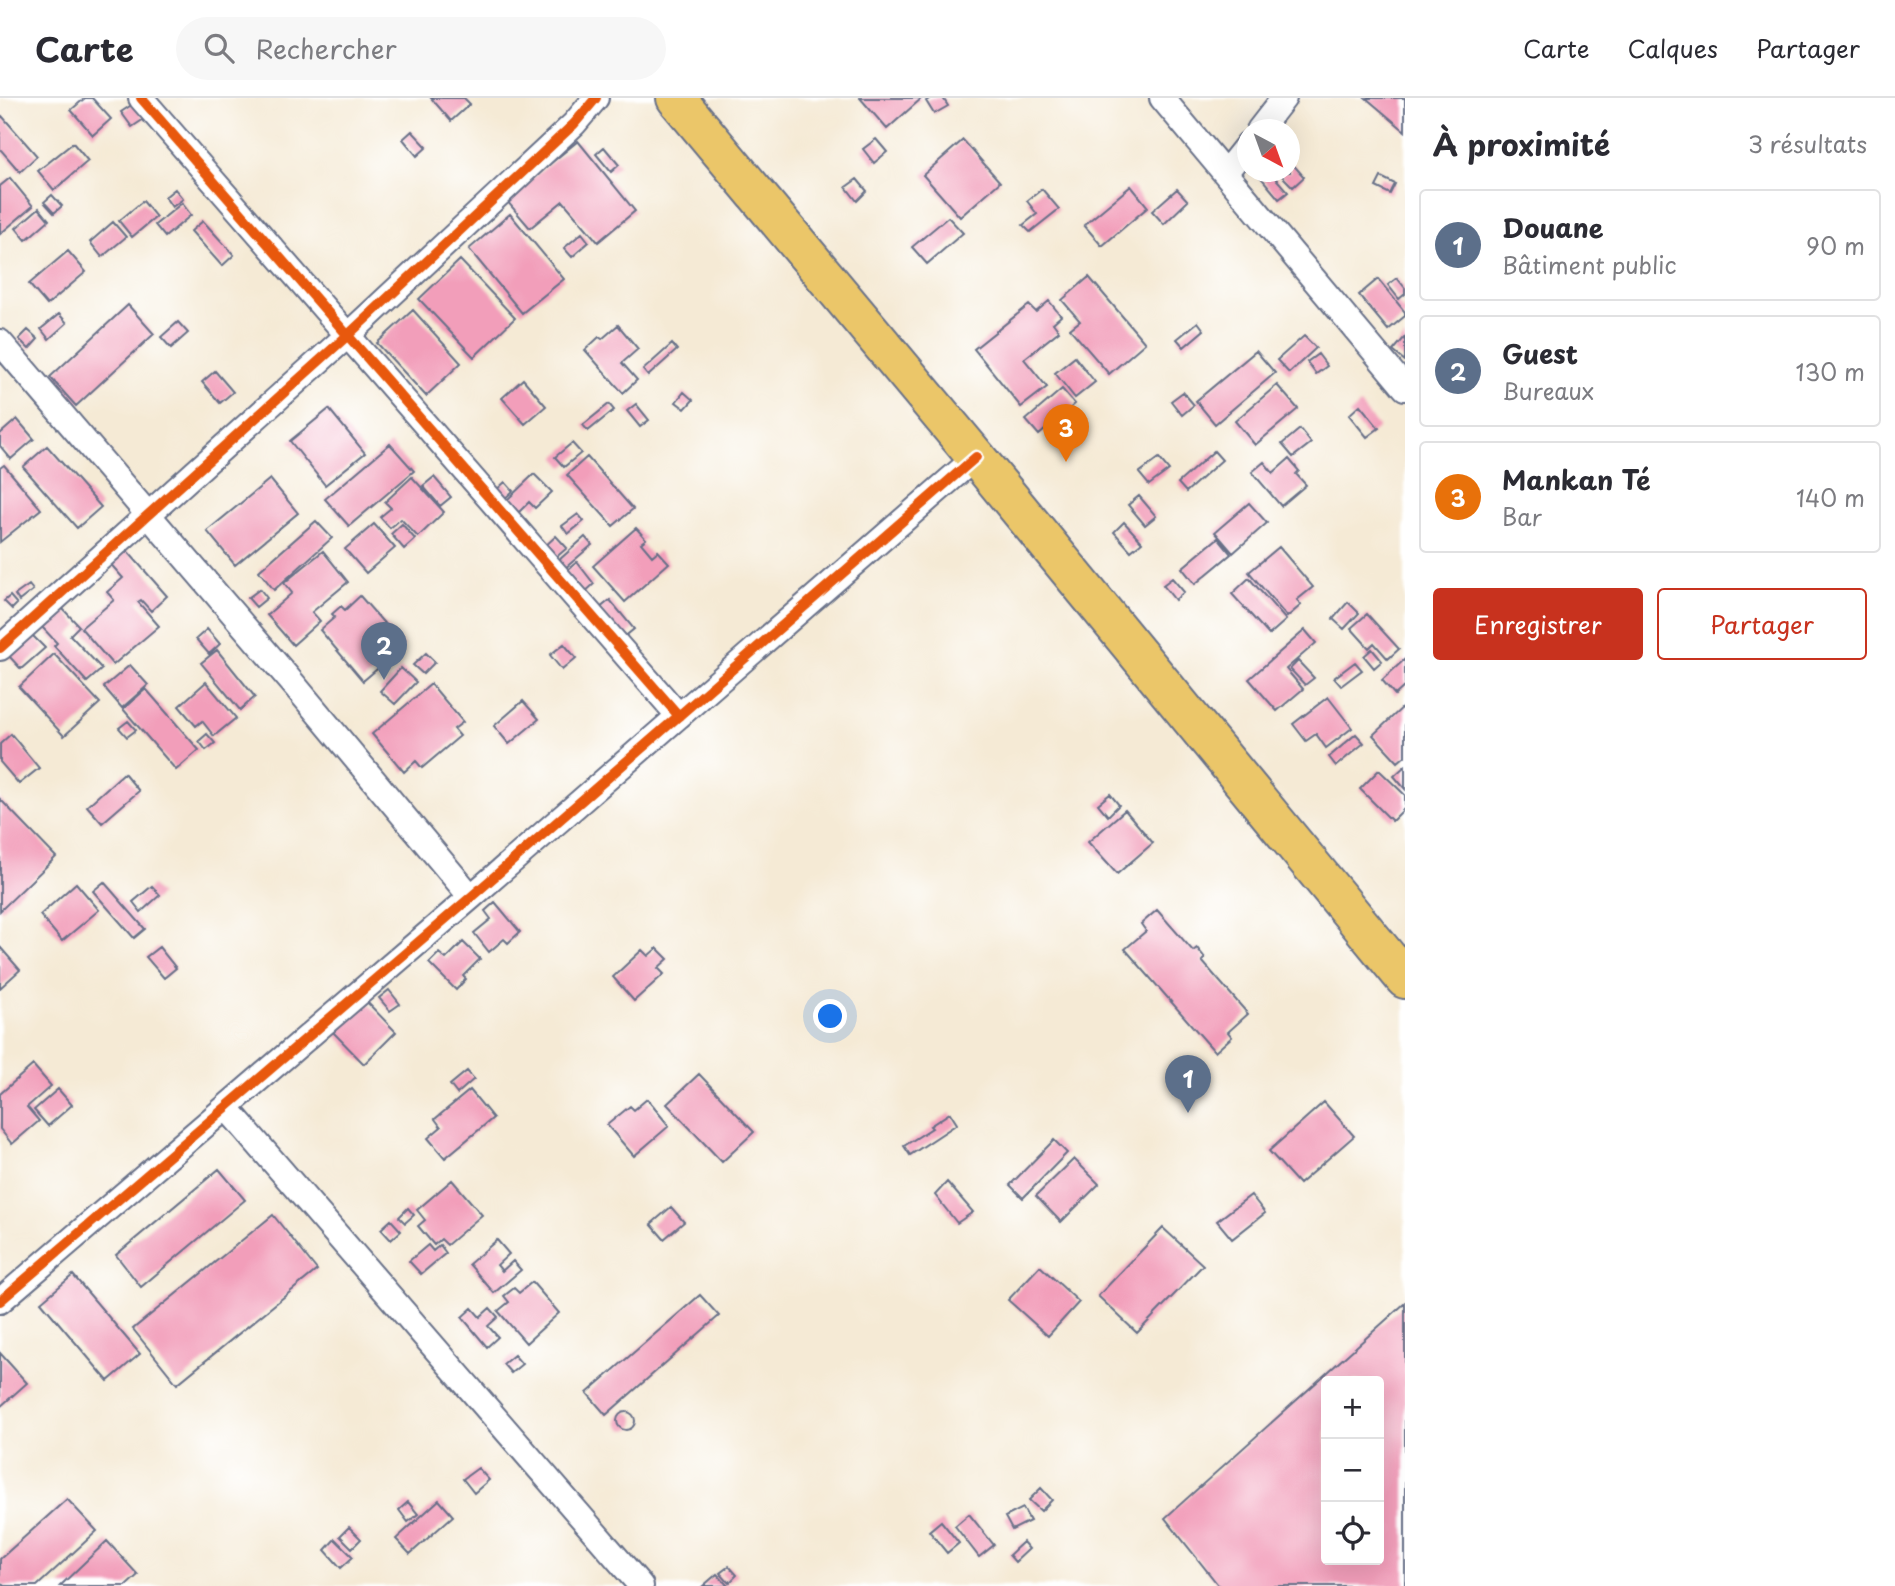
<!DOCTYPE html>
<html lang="fr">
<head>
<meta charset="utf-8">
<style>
	body { margin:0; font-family:"Playpen Sans",sans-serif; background:#f7f7f7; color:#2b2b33 }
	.controls { position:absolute; right:21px; bottom:21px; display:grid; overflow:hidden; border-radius:7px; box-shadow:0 7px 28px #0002 }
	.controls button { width:63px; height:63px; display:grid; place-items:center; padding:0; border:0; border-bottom:2px solid #e1e1e2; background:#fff; color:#2b2b33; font:35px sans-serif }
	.compass { position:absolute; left:1237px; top:21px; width:63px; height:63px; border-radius:50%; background:#fff; box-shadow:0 7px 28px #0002; rotate:139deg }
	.you { position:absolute; left:831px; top:919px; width:24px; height:24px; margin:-18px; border:5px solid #fff; border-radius:50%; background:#1a73e8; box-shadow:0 0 0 10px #1a73e833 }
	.badge { display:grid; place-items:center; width:46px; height:46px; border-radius:50%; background:#c8321e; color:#fff; font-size:23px; font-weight:700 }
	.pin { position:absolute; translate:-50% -58px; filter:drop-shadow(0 2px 4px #0008) }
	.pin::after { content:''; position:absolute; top:37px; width:24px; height:21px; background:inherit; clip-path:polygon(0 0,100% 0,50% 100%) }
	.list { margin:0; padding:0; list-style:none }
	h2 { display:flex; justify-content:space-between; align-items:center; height:91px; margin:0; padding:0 28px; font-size:30px }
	h2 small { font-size:23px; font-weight:400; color:#7c7c81 }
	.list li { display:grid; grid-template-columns:46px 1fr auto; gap:21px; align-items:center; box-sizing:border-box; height:112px; margin:0 14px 14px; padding:0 14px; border:2px solid #e1e1e2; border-radius:7px }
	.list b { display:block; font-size:26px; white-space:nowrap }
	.list p { margin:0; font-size:23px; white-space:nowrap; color:#7c7c81 }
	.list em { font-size:23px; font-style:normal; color:#7c7c81 }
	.actions { display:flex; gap:14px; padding:21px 28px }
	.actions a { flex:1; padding:16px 0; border:2px solid #c8321e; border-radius:7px; text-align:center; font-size:24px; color:#c8321e }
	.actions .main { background:#c8321e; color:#fff }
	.icon { flex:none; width:38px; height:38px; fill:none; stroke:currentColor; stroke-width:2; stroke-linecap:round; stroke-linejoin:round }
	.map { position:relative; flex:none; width:1405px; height:1488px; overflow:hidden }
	header { display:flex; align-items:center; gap:42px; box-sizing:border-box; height:98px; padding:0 35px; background:#fff; border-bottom:2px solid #e1e1e2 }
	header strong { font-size:33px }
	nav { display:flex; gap:38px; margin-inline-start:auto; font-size:24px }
	.search { width:490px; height:63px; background:#f7f7f7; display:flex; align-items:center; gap:18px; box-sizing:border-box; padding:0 24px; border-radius:38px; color:#7c7c81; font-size:26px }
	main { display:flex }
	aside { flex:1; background:#fff }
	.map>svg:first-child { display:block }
</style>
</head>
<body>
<header>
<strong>Carte</strong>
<div class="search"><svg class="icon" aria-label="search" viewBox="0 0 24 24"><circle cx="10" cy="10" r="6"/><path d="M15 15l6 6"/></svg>Rechercher</div>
<nav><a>Carte</a><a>Calques</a><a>Partager</a></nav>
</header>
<main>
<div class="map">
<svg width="1405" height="1488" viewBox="0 0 1405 1488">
	<rect width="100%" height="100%" fill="#fff"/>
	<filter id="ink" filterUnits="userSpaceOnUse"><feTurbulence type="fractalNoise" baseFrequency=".0143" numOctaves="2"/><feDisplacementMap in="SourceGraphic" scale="14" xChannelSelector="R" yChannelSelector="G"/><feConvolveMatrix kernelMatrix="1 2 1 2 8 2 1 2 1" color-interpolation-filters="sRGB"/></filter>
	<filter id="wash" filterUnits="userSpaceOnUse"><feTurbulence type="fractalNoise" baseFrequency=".00686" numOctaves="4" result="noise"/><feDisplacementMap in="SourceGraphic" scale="28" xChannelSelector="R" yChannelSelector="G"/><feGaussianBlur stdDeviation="1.57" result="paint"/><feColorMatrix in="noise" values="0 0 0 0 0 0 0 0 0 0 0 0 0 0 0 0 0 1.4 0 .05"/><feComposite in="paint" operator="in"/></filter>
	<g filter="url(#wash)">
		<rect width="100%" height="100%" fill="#f5ead5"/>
		<g id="blocks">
			<!-- building -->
			<path fill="#f29eba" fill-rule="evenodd" d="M 85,0 L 92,0 L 111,21 L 93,37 L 71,12 Z
				M 431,0 L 464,0 L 470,6 L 451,23 Z
				M 860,0 L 922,0 L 887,31 Z
				M 931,0 L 943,0 L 948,8 L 934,16 L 926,3 Z
				M 1366,0 L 1405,0 L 1405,33 Z
				M 133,6 L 144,21 L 132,29 L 121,14 Z
				M 2,18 L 37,58 L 20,74 L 0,51 L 0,20 Z
				M 412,33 L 427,49 L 417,58 L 403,41 Z
				M 876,41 L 887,54 L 874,65 L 863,51 Z
				M 963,42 L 1000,84 L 960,119 L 923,77 Z
				M 578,43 L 635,113 L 598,144 L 563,103 L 530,130 L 506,102 Z
				M 73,45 L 88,63 L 54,92 L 38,73 Z
				M 604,49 L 619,67 L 611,74 L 596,56 Z
				M 1290,63 L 1304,79 L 1293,89 L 1278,74 L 1290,74 Z
				M 1261,74 L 1270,74 L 1288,94 L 1279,101 L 1258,76 Z
				M 1381,79 L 1395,86 L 1390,96 L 1376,89 Z
				M 10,80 L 33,108 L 0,136 L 0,88 Z
				M 857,81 L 867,93 L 857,103 L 846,89 Z
				M 1131,88 L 1148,109 L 1102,148 L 1084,127 Z
				M 175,91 L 183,101 L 172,109 L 165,99 Z
				M 1042,91 L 1059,111 L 1030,134 L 1023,127 L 1037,116 L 1027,103 Z
				M 1177,91 L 1188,103 L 1164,126 L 1152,113 Z
				M 52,97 L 62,108 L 54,115 L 44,104 Z
				M 143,103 L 156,119 L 132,139 L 119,123 Z
				M 182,105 L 191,117 L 165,139 L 155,127 Z
				M 39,110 L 49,122 L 26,142 L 16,130 Z
				M 510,116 L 564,181 L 522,215 L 469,151 Z
				M 948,119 L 963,135 L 927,166 L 912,149 Z
				M 203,123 L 234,157 L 222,168 L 191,133 Z
				M 113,124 L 126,139 L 102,159 L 90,144 Z
				M 582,135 L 589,144 L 572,159 L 564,150 Z
				M 68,153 L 86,174 L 47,207 L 29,186 Z
				M 460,162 L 515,220 L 474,259 L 419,201 Z
				M 1089,179 L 1145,245 L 1109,276 L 1070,231 L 1080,223 L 1062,202 Z
				M 1397,180 L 1405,190 L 1405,196 L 1399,201 L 1388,187 Z
				M 1378,181 L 1405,214 L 1405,218 L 1388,232 L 1359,197 Z
				M 1049,203 L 1061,218 L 1053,225 L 1059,233 L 1024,261 L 1047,289 L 1021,309 L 974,251 L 1029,207 L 1036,214 Z
				M 128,207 L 154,236 L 76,308 L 50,279 Z
				M 413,212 L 461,265 L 426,298 L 377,245 Z
				M 59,216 L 67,225 L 49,241 L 41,231 Z
				M 178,224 L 188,235 L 171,250 L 161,239 Z
				M 1198,224 L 1204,232 L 1184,249 L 1177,241 Z
				M 618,227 L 638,251 L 622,265 L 637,282 L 623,295 L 585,252 L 599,239 L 602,241 Z
				M 28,232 L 38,241 L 29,251 L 19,241 Z
				M 1304,238 L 1316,250 L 1289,275 L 1277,262 Z
				M 1405,239 L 1405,263 L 1393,253 Z
				M 672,246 L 677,252 L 648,278 L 643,272 Z
				M 1256,253 L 1275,275 L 1215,326 L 1196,303 Z
				M 1318,256 L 1327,268 L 1316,276 L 1307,264 Z
				M 1075,259 L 1095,284 L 1075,300 L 1055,275 Z
				M 215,273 L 233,294 L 220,305 L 202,284 Z
				M 523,281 L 546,308 L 525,326 L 502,300 Z
				M 1277,287 L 1298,311 L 1255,347 L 1235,323 Z
				M 1062,291 L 1075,306 L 1039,337 L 1026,322 Z
				M 684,294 L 693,302 L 685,311 L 676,304 Z
				M 1183,294 L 1194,307 L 1182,317 L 1171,303 Z
				M 609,306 L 614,312 L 588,333 L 583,327 Z
				M 636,306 L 649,322 L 640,329 L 627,313 Z
				M 1360,307 L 1379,330 L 1367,339 L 1349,317 Z
				M 329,311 L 365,355 L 325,387 L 290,343 Z
				M 17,321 L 34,341 L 11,361 L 0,348 L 0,336 Z
				M 1300,331 L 1311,345 L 1293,359 L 1282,346 Z
				M 572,345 L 581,355 L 564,369 L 555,359 Z
				M 390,346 L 414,373 L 349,428 L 325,401 Z
				M 47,348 L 101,409 L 77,430 L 23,369 Z
				M 1214,353 L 1222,362 L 1186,394 L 1178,385 Z
				M 587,359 L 633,411 L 613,428 L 567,377 Z
				M 1159,360 L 1169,372 L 1149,387 L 1139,375 Z
				M 1289,361 L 1299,373 L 1296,376 L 1306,387 L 1281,408 L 1252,374 L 1264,364 L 1273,375 Z
				M 4,367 L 41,411 L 0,444 L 0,370 Z
				M 534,376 L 552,394 L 535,410 L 529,404 L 518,415 L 506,403 Z
				M 412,379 L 444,414 L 418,439 L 401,421 L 390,430 L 380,419 L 391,410 L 385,404 Z
				M 434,379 L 451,399 L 440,408 L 423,388 Z
				M 270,381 L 298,415 L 235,467 L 207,433 Z
				M 505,384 L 513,393 L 502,403 L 494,394 Z
				M 1139,398 L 1156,418 L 1145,427 L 1128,407 Z
				M 1249,405 L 1267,425 L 1233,455 L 1215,434 Z
				M 578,416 L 584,423 L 568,436 L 562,428 Z
				M 316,423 L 332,440 L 274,492 L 259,473 Z
				M 1124,424 L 1142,444 L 1131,453 L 1114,434 Z
				M 374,426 L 395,450 L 366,475 L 345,451 Z
				M 402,426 L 415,441 L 404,451 L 391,436 Z
				M 636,430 L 646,441 L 641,445 L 652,458 L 658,453 L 669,465 L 625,504 L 593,468 Z
				M 556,438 L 567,450 L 554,461 L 544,449 Z
				M 585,439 L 592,447 L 564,471 L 558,463 Z
				M 1218,440 L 1231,456 L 1195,486 L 1182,470 Z
				M 123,448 L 167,498 L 151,513 L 141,502 L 138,504 L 159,528 L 113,567 L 81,530 L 114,502 L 107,494 L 123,480 L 107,462 Z
				M 1279,449 L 1313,489 L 1297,502 L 1301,507 L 1287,519 L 1249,474 Z
				M 323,453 L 348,484 L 312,514 L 320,523 L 293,547 L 267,517 L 292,495 L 284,485 Z
				M 577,464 L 594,486 L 583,496 L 565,474 Z
				M 1172,480 L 1184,494 L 1175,502 L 1163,487 Z
				M 1249,480 L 1286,522 L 1269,537 L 1232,496 Z
				M 29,487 L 33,492 L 19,503 L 15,497 Z
				M 260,491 L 267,500 L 256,509 L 248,500 Z
				M 10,498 L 17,506 L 12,511 L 4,503 Z
				M 360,498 L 404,548 L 363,583 L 320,532 L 335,519 L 332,516 L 341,508 L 345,512 Z
				M 610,502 L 634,531 L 623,540 L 599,511 Z
				M 1348,504 L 1359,515 L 1344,531 L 1333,521 Z
				M 62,510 L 79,528 L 70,537 L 102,571 L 87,584 L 54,548 L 57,545 L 42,529 Z
				M 1367,516 L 1399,551 L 1388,561 L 1374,545 L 1369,550 L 1351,530 Z
				M 207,531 L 220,546 L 209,556 L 196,541 Z
				M 1305,532 L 1316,545 L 1286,571 L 1303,591 L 1277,613 L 1249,581 Z
				M 32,537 L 45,550 L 21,571 L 9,558 Z
				M 564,546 L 576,560 L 562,572 L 550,557 Z
				M 1372,551 L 1382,563 L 1374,570 L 1364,558 Z
				M 217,552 L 255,599 L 240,612 L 201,565 Z
				M 426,555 L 435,564 L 423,576 L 413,567 Z
				M 54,556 L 100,605 L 64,638 L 19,589 Z
				M 1405,561 L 1405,588 L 1395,597 L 1382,582 Z
				M 1298,563 L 1314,580 L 1305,587 L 1290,571 Z
				M 1355,564 L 1362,572 L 1341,588 L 1334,580 Z
				M 130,567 L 148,587 L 122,610 L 104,589 Z
				M 401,570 L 416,584 L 395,606 L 380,593 Z
				M 206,584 L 236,620 L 214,638 L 202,623 L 196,628 L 179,608 Z
				M 431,586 L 463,624 L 454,631 L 460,638 L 422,670 L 416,663 L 404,674 L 372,636 Z
				M 146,591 L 199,652 L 176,672 L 123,611 Z
				M 1328,599 L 1352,630 L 1326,650 L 1316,636 L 1306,643 L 1293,626 Z
				M 523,603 L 539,621 L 509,646 L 494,628 Z
				M 1405,607 L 1405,658 L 1398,664 L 1373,637 Z
				M 128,623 L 136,632 L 127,639 L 119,630 Z
				M 11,636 L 39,670 L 19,686 L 0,664 L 0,646 Z
				M 207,636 L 215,645 L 206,652 L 199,643 Z
				M 1356,636 L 1364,645 L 1336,668 L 1329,659 Z
				M 1405,668 L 1405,691 L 1394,678 Z
				M 1379,672 L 1405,697 L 1405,710 L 1392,723 L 1360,691 Z
				M 124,675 L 139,693 L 102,725 L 87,708 Z
				M 1110,696 L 1119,707 L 1108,718 L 1098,706 Z
				M 0,701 L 56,759 L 0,813 Z
				M 1125,712 L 1153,745 L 1117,776 L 1088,744 Z
				M 104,784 L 145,831 L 134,840 L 93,793 Z
				M 76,785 L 99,812 L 62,843 L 40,817 Z
				M 152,788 L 160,797 L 141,814 L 133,804 Z
				M 495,804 L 520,834 L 508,845 L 504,841 L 489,854 L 474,835 L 491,821 L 485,813 Z
				M 1157,812 L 1193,853 L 1197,850 L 1205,860 L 1202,863 L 1248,916 L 1228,934 L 1232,939 L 1215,954 L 1125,851 L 1146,833 L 1141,826 Z
				M 463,844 L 480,861 L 463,878 L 466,881 L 456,892 L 429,865 L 439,855 L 446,861 Z
				M 0,849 L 20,872 L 0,890 Z
				M 159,849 L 176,870 L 164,880 L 146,859 Z
				M 657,850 L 668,861 L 658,870 L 664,876 L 634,903 L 613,879 L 642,852 L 648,858 Z
				M 389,892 L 400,906 L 390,913 L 379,900 Z
				M 363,900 L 396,934 L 364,966 L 331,932 Z
				M 33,967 L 51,988 L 27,1009 L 39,1023 L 12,1046 L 0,1031 L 0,996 Z
				M 467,973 L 474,981 L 457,996 L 450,987 Z
				M 699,976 L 754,1034 L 722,1064 L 667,1006 Z
				M 58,991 L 72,1007 L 48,1028 L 34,1012 Z
				M 470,992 L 493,1020 L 445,1060 L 428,1040 L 441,1029 L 435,1021 Z
				M 647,1001 L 669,1028 L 634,1058 L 607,1027 L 630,1008 L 634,1012 Z
				M 1324,1004 L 1354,1038 L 1299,1086 L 1269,1053 Z
				M 950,1015 L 957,1026 L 910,1057 L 904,1048 L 932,1030 L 930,1028 Z
				M 1054,1042 L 1067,1055 L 1023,1100 L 1010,1087 Z
				M 1074,1061 L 1099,1086 L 1061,1124 L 1036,1098 Z
				M 219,1071 L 245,1102 L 141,1189 L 116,1157 Z
				M 452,1082 L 482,1117 L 447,1147 L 441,1141 L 434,1147 L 418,1128 L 425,1122 L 417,1112 Z
				M 947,1084 L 973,1114 L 957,1125 L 935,1097 Z
				M 1251,1097 L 1265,1115 L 1232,1141 L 1217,1123 Z
				M 671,1109 L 684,1124 L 664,1141 L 651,1126 Z
				M 408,1110 L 414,1117 L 405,1125 L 399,1119 Z
				M 273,1117 L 317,1172 L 177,1286 L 133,1231 Z
				M 391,1122 L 401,1133 L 391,1142 L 381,1131 Z
				M 1163,1130 L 1203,1167 L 1137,1235 L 1098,1198 Z
				M 497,1142 L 509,1156 L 497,1167 L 502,1173 L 513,1163 L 521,1172 L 494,1195 L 469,1166 Z
				M 428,1147 L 433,1153 L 440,1147 L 446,1155 L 421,1176 L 409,1163 Z
				M 1040,1168 L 1079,1204 L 1048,1238 L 1008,1202 Z
				M 73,1177 L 140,1256 L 108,1283 L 41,1204 Z
				M 532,1184 L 559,1215 L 526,1245 L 498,1213 L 509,1204 L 504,1198 L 514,1190 L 519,1195 Z
				M 700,1197 L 719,1218 L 606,1317 L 587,1295 Z
				M 1405,1205 L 1405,1488 L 1219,1488 L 1165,1420 ZM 1326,1283 L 1379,1283 L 1379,1462 L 1326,1462 Z
				M 472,1210 L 480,1219 L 490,1210 L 498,1219 L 488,1228 L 498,1239 L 487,1249 L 462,1219 Z
				M 0,1255 L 27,1285 L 0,1309 Z
				M 514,1257 L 522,1266 L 511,1275 L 503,1266 Z
				M617 1323a9 9 0 1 1 18 0a9 9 0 1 1-18 0Z
				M 478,1370 L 489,1382 L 474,1395 L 463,1381 Z
				M 1041,1390 L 1052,1402 L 1041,1413 L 1029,1402 Z
				M 67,1401 L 97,1433 L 37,1488 L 4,1488 L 0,1484 L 0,1461 Z
				M 439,1402 L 453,1418 L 410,1456 L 396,1441 Z
				M 408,1404 L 418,1416 L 408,1424 L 399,1412 Z
				M 1023,1410 L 1030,1423 L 1012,1432 L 1005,1419 Z
				M 969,1416 L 994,1447 L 979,1459 L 955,1428 Z
				M 941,1423 L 959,1445 L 947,1455 L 929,1433 Z
				M 349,1429 L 361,1441 L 352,1450 L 340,1438 Z
				M 335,1441 L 353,1459 L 341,1470 L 325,1452 Z
				M 107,1443 L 138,1477 L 126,1488 L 60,1488 Z
				M 1023,1444 L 1029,1451 L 1015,1464 L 1009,1457 Z
				M 729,1468 L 737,1477 L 729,1485 L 720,1475 Z
				M 717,1476 L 728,1488 L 703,1488 Z"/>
		</g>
	</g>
	<g filter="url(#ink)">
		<use href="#blocks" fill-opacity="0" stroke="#677088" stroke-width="2"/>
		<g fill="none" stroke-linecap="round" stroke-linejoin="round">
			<!-- street casing -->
			<g stroke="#677088" stroke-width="28">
				<path id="street" d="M 141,0 L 679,618
					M 1162,0 L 1405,290
					M 1259,32 L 1284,0
					M 1225,75 L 1248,46
					M 0,244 L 296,589 L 471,799
					M 0,550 L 348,237 L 574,26 L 596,0
					M 226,1009 L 641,1488
					M 0,1203 L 471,799 L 976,359"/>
			</g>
			<!-- primary casing -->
			<g stroke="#677088" stroke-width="42">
				<path id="primary" d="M 676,0 L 976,359 L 1405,881"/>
			</g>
			<!-- street -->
			<use href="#street" stroke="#fff" stroke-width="24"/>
			<!-- primary -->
			<use href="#primary" stroke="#ebc669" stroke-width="38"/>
			<!-- cycleway casing -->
			<g stroke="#fff" stroke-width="15">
				<path id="cycleway" d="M 141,0 L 679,618
					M 0,550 L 348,237 L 574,26 L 596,0
					M 0,1203 L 471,799 L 976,359"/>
			</g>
			<!-- cycleway -->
			<use href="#cycleway" stroke="#e8590c" stroke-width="10"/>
		</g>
	</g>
</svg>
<div class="controls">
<button>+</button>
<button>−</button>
<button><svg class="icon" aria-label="locate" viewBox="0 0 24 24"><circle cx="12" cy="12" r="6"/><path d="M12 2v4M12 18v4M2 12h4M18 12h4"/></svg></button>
</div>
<svg class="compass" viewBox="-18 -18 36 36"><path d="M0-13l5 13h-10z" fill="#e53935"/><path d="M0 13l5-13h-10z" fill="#7c7c81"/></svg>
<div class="you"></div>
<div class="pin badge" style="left:1188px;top:1015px;background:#5c6f8a">1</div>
<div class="pin badge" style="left:384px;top:582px;background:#5c6f8a">2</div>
<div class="pin badge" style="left:1066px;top:364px;background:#e8710a">3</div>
</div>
<aside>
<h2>À proximité<small>3 résultats</small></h2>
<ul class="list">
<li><span class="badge" style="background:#5c6f8a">1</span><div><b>Douane</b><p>Bâtiment public</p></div><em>90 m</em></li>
<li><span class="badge" style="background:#5c6f8a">2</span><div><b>Guest</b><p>Bureaux</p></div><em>130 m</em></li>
<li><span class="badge" style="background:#e8710a">3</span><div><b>Mankan Té</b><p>Bar</p></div><em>140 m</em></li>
</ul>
<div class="actions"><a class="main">Enregistrer</a><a>Partager</a></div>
</aside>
</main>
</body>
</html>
